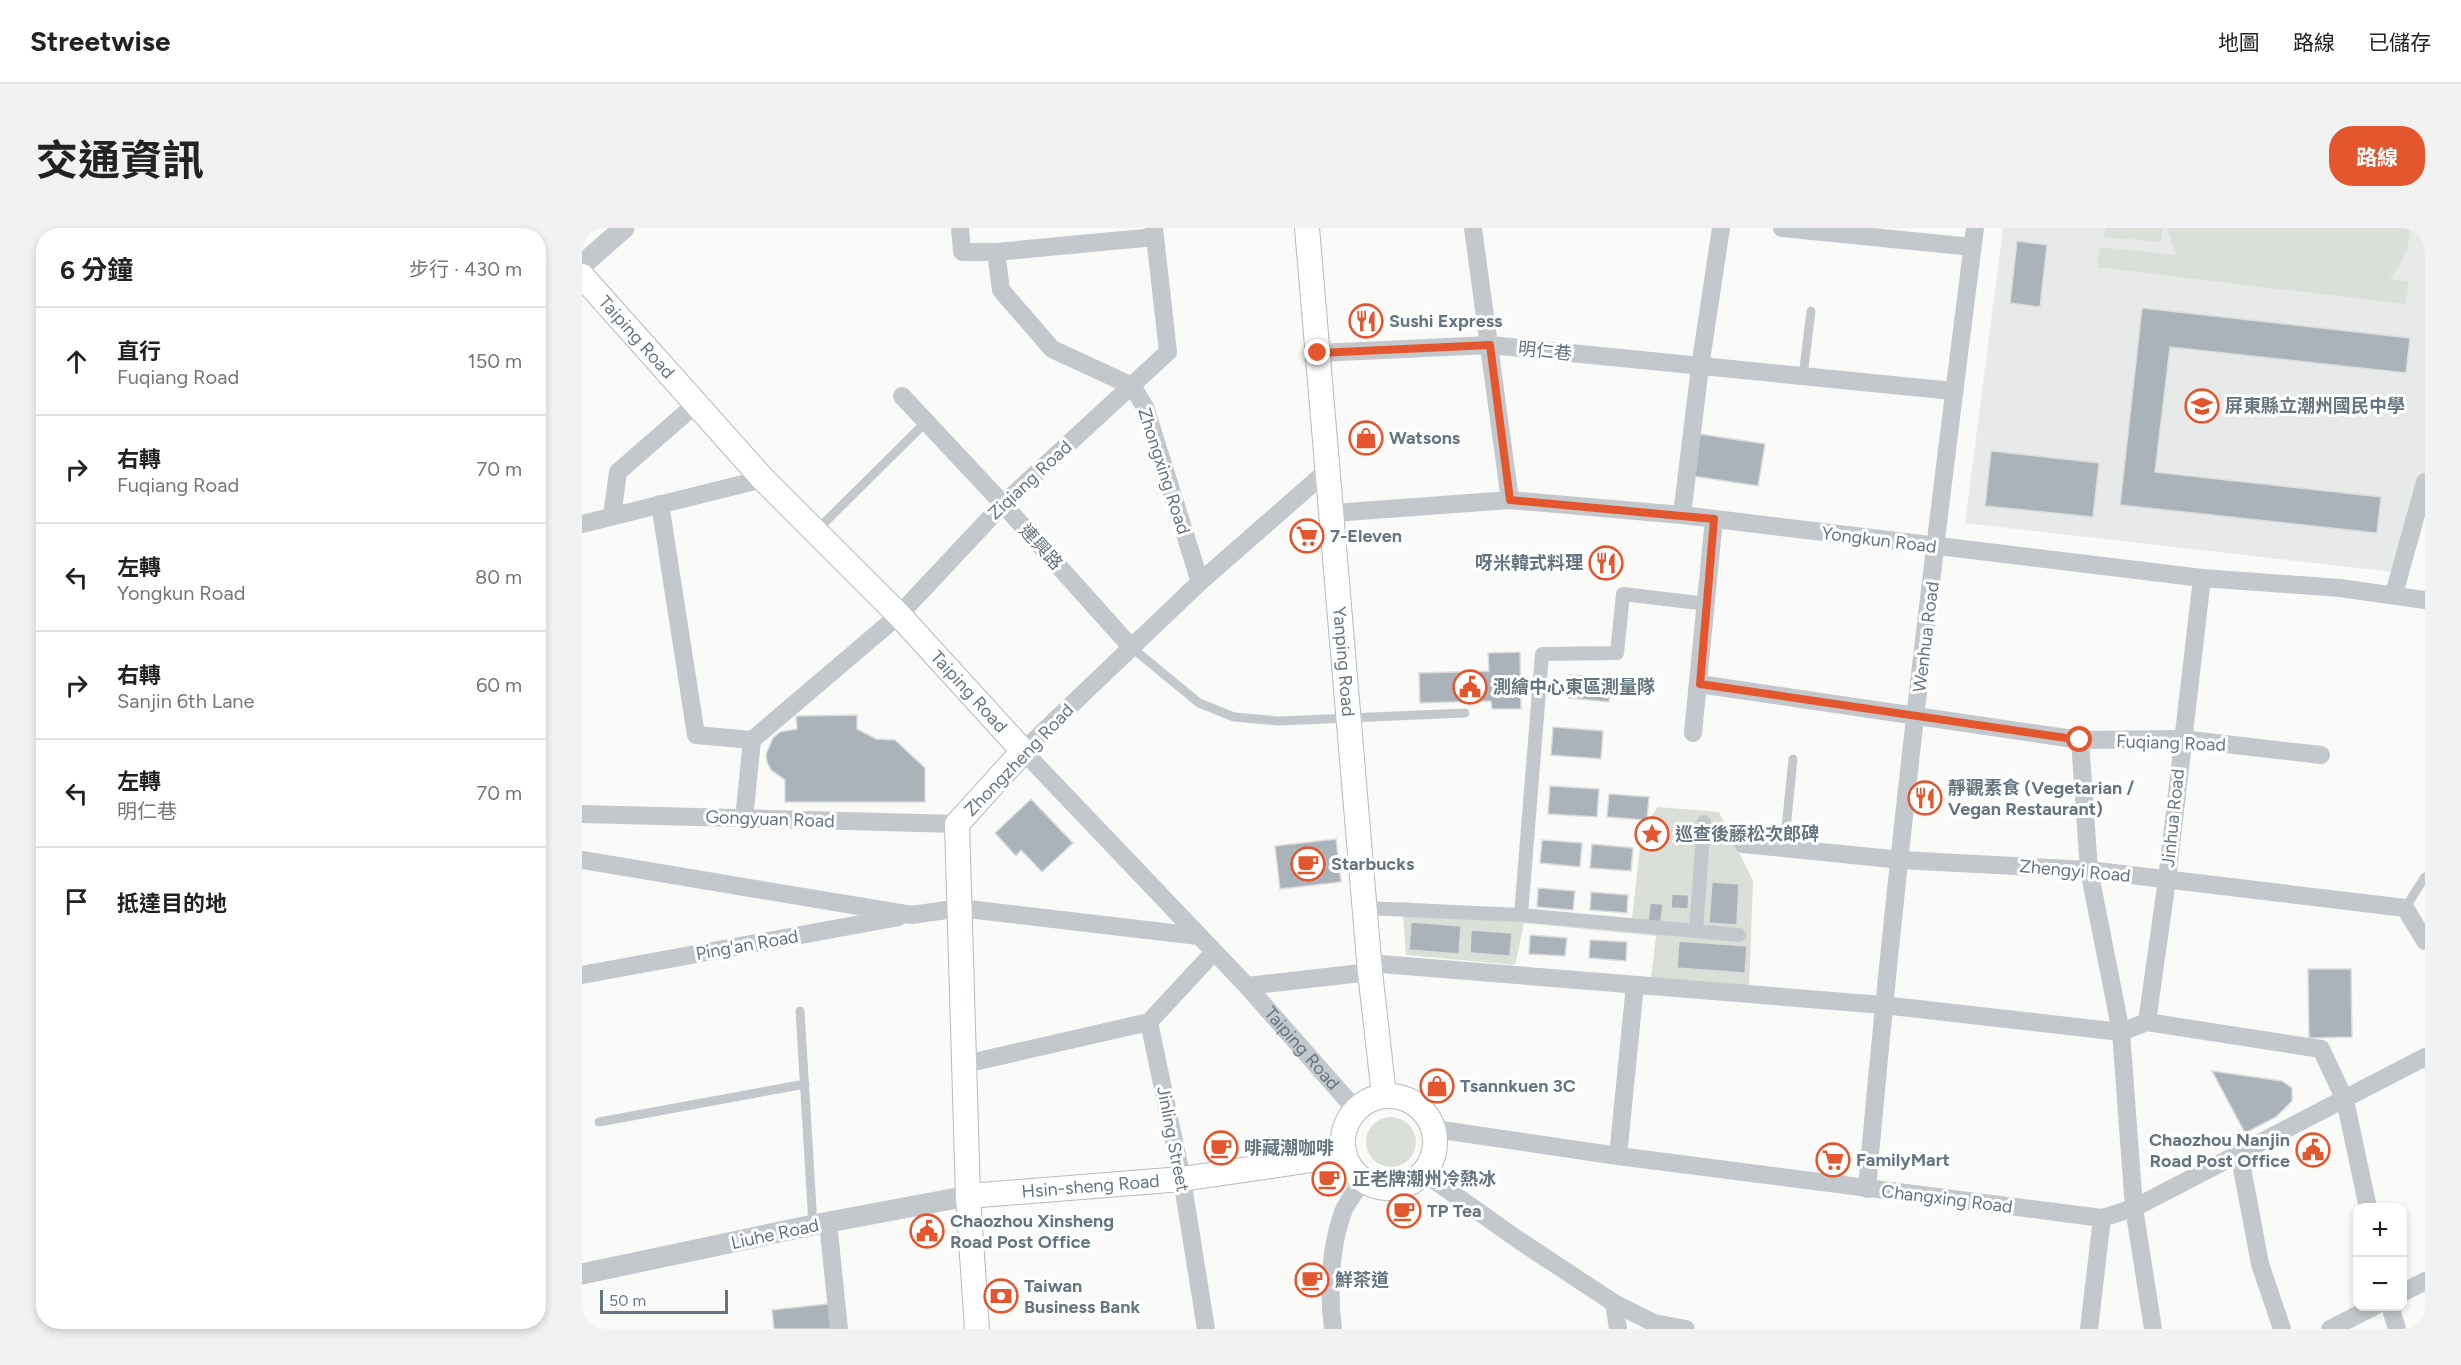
<!DOCTYPE html>
<html lang="zh-TW">
<head>
<meta charset="utf-8">
<style>
	body { margin:0; font-family:Figtree,"Noto Sans TC",sans-serif; background:#f2f2f2; color:#222 }
	.controls { position:absolute; right:18px; bottom:18px; display:grid; overflow:hidden; border-radius:12px; box-shadow:0 3px 9px #0003 }
	.controls button { width:54px; height:54px; display:grid; place-items:center; padding:0; border:0; border-bottom:2px solid #e0e0e0; background:#fff; color:#222; font:30px sans-serif }
	.scale { position:absolute; left:18px; bottom:15px; width:128px; box-sizing:border-box; padding-left:6px; border:3px solid #657683; border-top:0; font-size:16px; line-height:21px; white-space:nowrap; color:#657683; -webkit-text-stroke:4px #fff; paint-order:stroke }
	.stop { position:absolute; width:18px; height:18px; margin:-14px; border:4px solid #e4572e; border-radius:50%; background:#fff }
	.stop.end { background:#e4572e; border-color:#fff; box-shadow:0 2px 6px #0008 }
	.list { margin:0; padding:0; list-style:none }
	h2 { display:flex; justify-content:space-between; align-items:center; height:78px; margin:0; padding:0 24px; font-size:26px }
	h2 small { font-size:20px; font-weight:400; color:#767676 }
	.list li { display:grid; grid-template-columns:39px 1fr auto; gap:18px; align-items:center; box-sizing:border-box; height:108px; padding:0 24px; border-top:2px solid #e0e0e0 }
	.list b { display:block; font-size:22px; white-space:nowrap }
	.list p { margin:0; font-size:20px; white-space:nowrap; color:#767676 }
	.list em { font-size:20px; font-style:normal; color:#767676 }
	.icon { flex:none; width:33px; height:33px; fill:none; stroke:currentColor; stroke-width:2; stroke-linecap:round; stroke-linejoin:round }
	.map { position:relative; flex:none; width:1843px; height:1101px; overflow:hidden; border-radius:24px }
	header { display:flex; align-items:center; gap:36px; box-sizing:border-box; height:84px; padding:0 30px; background:#fff; border-bottom:2px solid #e0e0e0 }
	header strong { font-size:28px }
	nav { display:flex; gap:33px; margin-inline-start:auto; font-size:21px }
	.intro { display:flex; align-items:center; justify-content:space-between; box-sizing:border-box; height:144px; padding:0 36px }
	h1 { margin:0; font-size:42px }
	.button { padding:15px 27px; border-radius:24px; background:#e4572e; color:#fff; font-size:21px; font-weight:700 }
	main { display:flex; gap:36px; padding:0 36px }
	aside { flex:1; background:#fff; border-radius:24px; box-shadow:0 3px 9px #0003 }
	.map>svg:first-child { display:block }
</style>
</head>
<body>
<header>
<strong>Streetwise</strong>
<nav><a>地圖</a><a>路線</a><a>已儲存</a></nav>
</header>
<div class="intro"><h1>交通資訊</h1><a class="button">路線</a></div>
<main>
<aside>
<h2>6 分鐘<small>步行 · 430 m</small></h2>
<ul class="list">
<li><svg class="icon" aria-label="ahead" viewBox="0 0 24 24"><path d="M12 20V5M6 11l6-6 6 6"/></svg><div><b>直行</b><p>Fuqiang Road</p></div><em>150 m</em></li>
<li><svg class="icon" aria-label="right" viewBox="0 0 24 24"><path d="M7 20v-9h11M14 6l5 5-5 5"/></svg><div><b>右轉</b><p>Fuqiang Road</p></div><em>70 m</em></li>
<li><svg class="icon" aria-label="left" viewBox="0 0 24 24"><path d="M17 20v-9H6M10 6l-5 5 5 5"/></svg><div><b>左轉</b><p>Yongkun Road</p></div><em>80 m</em></li>
<li><svg class="icon" aria-label="right" viewBox="0 0 24 24"><path d="M7 20v-9h11M14 6l5 5-5 5"/></svg><div><b>右轉</b><p>Sanjin 6th Lane</p></div><em>60 m</em></li>
<li><svg class="icon" aria-label="left" viewBox="0 0 24 24"><path d="M17 20v-9H6M10 6l-5 5 5 5"/></svg><div><b>左轉</b><p>明仁巷</p></div><em>70 m</em></li>
<li><svg class="icon" aria-label="arrive" viewBox="0 0 24 24"><path d="M6 21V4h12l-3 4 3 4H6"/></svg><div><b>抵達目的地</b></div></li>
</ul>
</aside>
<div class="map">
<svg width="1843" height="1101" viewBox="0 0 1843 1101">
	<rect width="100%" height="100%" fill="#fafaf8"/>
	<!-- built -->
	<path fill="#e8e9e9" d="M 1421,0 L 1843,0 L 1843,249 L 1819,345 L 1383,295 Z"/>
	<!-- green -->
	<path fill="#dadfd7" d="M 1523,0 L 1581,0 L 1579,14 L 1522,9 Z
		M 1585,0 L 1827,0 C 1829,21 1819,35 1808,51 L 1827,54 L 1823,76 L 1515,39 L 1518,19 L 1594,27 Z
		M 1076,579 L 1137,584 L 1171,653 L 1167,759 L 1069,750 L 1074,708 L 942,695 L 933,737 L 824,727 L 820,674 L 1050,691 L 1060,601 Z
		M784 914a25 25 0 1 1 50 0a25 25 0 1 1-50 0Z"/>
	<!-- building -->
	<path fill="#aab3b9" stroke="#dcdcda" stroke-width="1.5" d="M 1435,13 L 1465,17 L 1458,79 L 1428,75 Z
		M 1560,80 L 1828,110 L 1824,145 L 1588,119 L 1573,244 L 1799,269 L 1795,305 L 1538,277 Z
		M 1118,206 L 1183,216 L 1176,258 L 1111,248 Z
		M 1409,223 L 1517,235 L 1511,289 L 1403,278 Z
		M 938,424 L 939,481 L 910,481 L 909,473 L 838,475 L 837,445 L 907,443 L 906,425 Z
		M 988,447 L 1029,450 L 1027,474 L 987,470 Z
		M 275,487 L 275,501 L 294,511 L 313,512 L 343,540 L 343,574 L 203,574 L 203,552 L 189,542 L 185,534 L 184,526 L 191,510 L 198,504 L 215,501 L 214,488 Z
		M 971,499 L 1021,503 L 1019,531 L 969,527 Z
		M 968,558 L 1017,561 L 1015,589 L 966,586 Z
		M 1027,566 L 1067,569 L 1065,592 L 1025,589 Z
		M 449,571 L 491,615 L 460,644 L 439,622 L 434,628 L 413,605 Z
		M 754,611 L 759,654 L 698,661 L 693,618 Z
		M 960,612 L 1000,615 L 998,639 L 958,635 Z
		M 1010,616 L 1051,620 L 1049,643 L 1008,640 Z
		M 1130,654 L 1157,656 L 1155,697 L 1127,695 Z
		M 956,660 L 993,663 L 991,682 L 955,679 Z
		M 1009,664 L 1046,667 L 1045,685 L 1008,682 Z
		M 1090,666 L 1107,667 L 1106,681 L 1089,680 Z
		M 1068,675 L 1081,676 L 1079,694 L 1066,693 Z
		M 829,694 L 879,698 L 877,726 L 827,722 Z
		M 889,702 L 930,705 L 928,728 L 888,725 Z
		M 948,707 L 985,710 L 983,728 L 947,726 Z
		M 1008,712 L 1045,714 L 1044,733 L 1007,730 Z
		M 1097,713 L 1165,718 L 1163,745 L 1095,740 Z
		M 1726,741 L 1769,741 L 1770,809 L 1727,810 Z
		M 1630,843 L 1700,853 L 1710,860 L 1710,873 L 1694,889 L 1663,905 Z
		M 254,1075 L 257,1101 L 192,1101 L 190,1082 Z"/>
	<g fill="none" stroke-linecap="round" stroke-linejoin="round">
		<!-- secondary casing -->
		<g stroke="#b3babf" stroke-width="26">
			<g id="secondary">
				<path id="s2" d="M 725,0 L 788,744 L 802,867"/>
				<path id="s3" d="M 0,48 L 181,251 L 317,387 L 441,523 L 375,596 L 386,968 L 395,1101"/>
				<circle cx="807" cy="914" r="46"/>
				<path id="s4" d="M 386,968 L 600,951 L 763,927"/>
			</g>
		</g>
		<!-- service -->
		<path stroke="#c3c8cc" stroke-width="9" d="M 1221,148 L 1229,83
			M 235,302 L 344,194
			M 549,419 L 617,475 L 652,489 L 697,493 L 883,485
			M 1202,620 L 1211,531
			M 1823,680 L 1843,649
			M 218,783 L 231,997
			M 17,894 L 223,856"/>
		<!-- pedestrian -->
		<path stroke="#c3c8cc" stroke-width="14" d="M 783,680 L 939,687 L 960,426 L 1035,425 L 1041,366 L 1125,376
			M 939,687 L 1157,707
			M 1114,703 L 1122,594"/>
		<!-- minor -->
		<g stroke="#c3c8cc" stroke-width="18">
			<path d="M 378,0 L 380,24 L 414,24 L 573,9"/>
			<path d="M 891,0 L 928,272"/>
			<path d="M 1200,0 L 1390,19"/>
			<path d="M 414,24 L 419,62 L 470,121 L 550,158 L 563,179 L 618,354"/>
			<path d="M 736,125 L 908,117 L 1371,163"/>
			<path d="M 320,168 L 421,276 L 549,419"/>
			<path id="s1" d="M 747,241 L 618,354 L 441,523 L 665,758 L 774,882"/>
			<path d="M 78,276 L 114,507 L 170,512"/>
			<path d="M 751,285 L 928,272 L 1100,287 L 1620,350 L 1758,360 L 1843,372"/>
			<path d="M 1100,287 L 1118,139 L 1139,0"/>
			<path d="M 30,288 L 36,244 L 114,176"/>
			<path d="M 0,296 L 181,251"/>
			<path d="M 1812,366 L 1843,254"/>
			<path d="M 1117,456 L 1498,512 L 1600,511 L 1739,527"/>
			<path d="M 1111,505 L 1132,291"/>
			<path d="M 1498,512 L 1507,642 L 1539,804 L 1552,980 L 1571,1101"/>
			<path d="M 0,586 L 375,596"/>
			<path d="M 162,591 L 170,512 L 317,387 L 421,276 L 586,124 L 572,0"/>
			<path d="M 1161,616 L 1319,632 L 1507,642 L 1823,680 L 1843,713"/>
			<path d="M 0,632 L 330,687 L 378,680 L 616,708"/>
			<path d="M 787,735 L 1301,777 L 1539,804 L 1565,794 L 1739,821 L 1763,872 L 1786,980"/>
			<path d="M 0,747 L 317,689"/>
			<path d="M 665,758 L 788,744"/>
			<path d="M 567,794 L 600,951 L 624,1101"/>
			<path d="M 1565,794 L 1585,652 L 1620,350"/>
			<path d="M 383,836 L 567,794 L 632,724"/>
			<path d="M 853,901 L 1036,928 L 1520,990 L 1552,980 L 1843,829"/>
			<path d="M 1657,924 L 1678,1036 L 1700,1101"/>
			<path d="M 1036,928 L 1053,757"/>
			<path d="M 842,945 L 935,1011 L 1032,1075 L 1072,1095 L 1104,1101"/>
			<path d="M 1285,961 C 1313,640 1352,320 1393,0"/>
			<path d="M 246,995 L 257,1101"/>
			<path d="M 1820,1065 L 1843,1053"/>
			<path d="M 1032,1075 L 1036,1101"/>
			<path d="M 1808,1078 L 1815,1101"/>
			<path d="M 751,1101 C 746,1064 748,1020 761,984 C 765,973 775,962 781,952"/>
			<path d="M 1507,1101 L 1520,990"/>
			<path d="M 1748,1101 L 1793,1078"/>
		</g>
		<!-- tertiary -->
		<path stroke="#c3c8cc" stroke-width="21" d="M 0,37 L 42,0
			M 0,1046 L 231,997 L 386,968"/>
		<!-- secondary -->
		<use href="#secondary" stroke="#fff" stroke-width="24"/>
	</g>
	<g fill="none" stroke-linecap="round" stroke-linejoin="round">
		<!-- route -->
		<path stroke="#e4572e" stroke-width="8" d="M 736,125 L 908,117 L 928,272 L 1132,291 L 1118,456 L 1498,512"/>
	</g>
	<!-- icons -->
	<defs>
		<g id="restaurant-ring" transform="scale(1.725)"><circle r="9.5" fill="#fff" stroke="#e4572e" stroke-width="1.5"/><path d="M-5-6h1v4h1v-4h1v4h1v-4h1v5L-1.5 .5V6h-2V.5L-5-1ZM5-6V6H3V1.5H1.5Q1.5-4 5-6Z" fill="#e4572e"/></g>
		<g id="school-ring" transform="scale(1.725)"><circle r="9.5" fill="#fff" stroke="#e4572e" stroke-width="1.5"/><path d="M0-5L7-2L0 1L-7-2ZM-4 1L0 2.5L4 1V4Q0 6-4 4Z" fill="#e4572e"/></g>
		<g id="shop-ring" transform="scale(1.725)"><circle r="9.5" fill="#fff" stroke="#e4572e" stroke-width="1.5"/><path d="M-5-2.5h2.3a2.7 3.5 0 0 1 5.4 0H5L5.5 6h-11ZM-1.5-2.5h3a1.5 2.3 0 0 0-3 0Z" fill="#e4572e"/></g>
		<g id="supermarket-ring" transform="scale(1.725)"><circle r="9.5" fill="#fff" stroke="#e4572e" stroke-width="1.5"/><path d="M-6-5.5h2.5l.6 2H6L4.5 2H-2.5L-4.4-4H-6ZM-1.5 3.2a1.3 1.3 0 1 0 .1 0ZM3 3.2a1.3 1.3 0 1 0 .1 0Z" fill="#e4572e"/></g>
		<g id="civic-ring" transform="scale(1.725)"><circle r="9.5" fill="#fff" stroke="#e4572e" stroke-width="1.5"/><path d="M-.6-6.5H3V-4.5H.6V-3L4-1V1h2V6H-6V1h2V-1L-.6-3ZM-1.2 2.5V6h2.4V2.5Z" fill="#e4572e"/></g>
		<g id="sight-ring" transform="scale(1.725)"><circle r="9.5" fill="#fff" stroke="#e4572e" stroke-width="1.5"/><path d="M0-6L1.8-2.2L6-1.7L2.9 1.2L3.7 5.4L0 3.3L-3.7 5.4L-2.9 1.2L-6-1.7L-1.8-2.2Z" fill="#e4572e"/></g>
		<g id="cafe-ring" transform="scale(1.725)"><circle r="9.5" fill="#fff" stroke="#e4572e" stroke-width="1.5"/><path d="M-5.5-4.5H6V0H3Q3 3.5 0 3.5H-2.5Q-5.5 3.5-5.5 0ZM3-3.2v2h1.7v-2ZM-6 4.5H4V6H-6Z" fill="#e4572e"/></g>
		<g id="bank-ring" transform="scale(1.725)"><circle r="9.5" fill="#fff" stroke="#e4572e" stroke-width="1.5"/><path d="M-6-4H6V4H-6ZM0-2.3a2.3 2.3 0 1 0 0 4.6a2.3 2.3 0 1 0 0-4.6Z" fill="#e4572e"/></g>
	</defs>
	<g fill-rule="evenodd">
		<use href="#restaurant-ring" x="784" y="93"/>
		<use href="#school-ring" x="1620" y="178"/>
		<use href="#shop-ring" x="784" y="210"/>
		<use href="#supermarket-ring" x="725" y="308"/>
		<use href="#restaurant-ring" x="1024" y="335"/>
		<use href="#civic-ring" x="888" y="459"/>
		<use href="#restaurant-ring" x="1343" y="570"/>
		<use href="#sight-ring" x="1070" y="606"/>
		<use href="#cafe-ring" x="726" y="636"/>
		<use href="#shop-ring" x="855" y="858"/>
		<use href="#cafe-ring" x="639" y="920"/>
		<use href="#civic-ring" x="1731" y="922"/>
		<use href="#supermarket-ring" x="1251" y="932"/>
		<use href="#cafe-ring" x="747" y="951"/>
		<use href="#cafe-ring" x="822" y="983"/>
		<use href="#civic-ring" x="345" y="1003"/>
		<use href="#cafe-ring" x="730" y="1052"/>
		<use href="#bank-ring" x="419" y="1068"/>
	</g>
	<g text-anchor="middle" stroke-width="6" stroke-linejoin="round" paint-order="stroke">
		<!-- poi labels -->
		<g font-size="18" font-weight="bold" fill="#657683" stroke="#fff" text-anchor="start">
			<text x="807" y="99">Sushi Express</text>
			<text x="1643" y="184">屏東縣立潮州國民中學</text>
			<text x="807" y="216">Watsons</text>
			<text x="748" y="314">7-Eleven</text>
			<text x="1001" y="341" text-anchor="end">呀米韓式料理</text>
			<text x="911" y="465">測繪中心東區測量隊</text>
			<text x="1366" y="566">靜觀素食 (Vegetarian /<tspan x="1366" dy="21">Vegan Restaurant)</tspan></text>
			<text x="1093" y="612">巡查後藤松次郎碑</text>
			<text x="749" y="642">Starbucks</text>
			<text x="878" y="864">Tsannkuen 3C</text>
			<text x="1708" y="918" text-anchor="end">Chaozhou Nanjin<tspan x="1708" dy="21">Road Post Office</tspan></text>
			<text x="662" y="926">啡藏潮咖啡</text>
			<text x="1274" y="938">FamilyMart</text>
			<text x="770" y="957">正老牌潮州冷熱冰</text>
			<text x="845" y="989">TP Tea</text>
			<text x="368" y="999">Chaozhou Xinsheng<tspan x="368" dy="21">Road Post Office</tspan></text>
			<text x="753" y="1058">鮮茶道</text>
			<text x="442" y="1064">Taiwan<tspan x="442" dy="21">Business Bank</tspan></text>
		</g>
		<!-- street labels -->
		<g font-size="18" fill="#657683" stroke="#fff">
			<text dy="6" stroke="none"><textPath href="#s3" startOffset="82">Taiping Road</textPath></text>
			<text transform="translate(963 123) rotate(6)" y="6">明仁巷</text>
			<text transform="translate(582 243) rotate(72)" y="6">Zhongxing Road</text>
			<text transform="translate(448 252) rotate(-43)" y="6">Ziqiang Road</text>
			<text transform="translate(1297 312) rotate(7)" y="6">Yongkun Road</text>
			<text transform="translate(459 319) rotate(48)" y="6">連興路</text>
			<text transform="translate(1344 409) rotate(-83)" y="6">Wenhua Road</text>
			<text dy="6" stroke="none"><textPath href="#s2" startOffset="435">Yanping Road</textPath></text>
			<text dy="6" stroke="none"><textPath href="#s3" startOffset="568">Taiping Road</textPath></text>
			<text transform="translate(1589 515) rotate(2)" y="6">Fuqiang Road</text>
			<text transform="translate(437 532) rotate(-46)" y="6">Zhongzheng Road</text>
			<text transform="translate(1591 590) rotate(-84)" y="6">Jinhua Road</text>
			<text transform="translate(188 591) rotate(2)" y="6">Gongyuan Road</text>
			<text transform="translate(1493 643) rotate(5)" y="6">Zhengyi Road</text>
			<text transform="translate(165 717) rotate(-10)" y="6">Ping'an Road</text>
			<text dy="6" stroke="none"><textPath href="#s1" startOffset="824">Taiping Road</textPath></text>
			<text transform="translate(591 911) rotate(79)" y="6">Jinling Street</text>
			<text dy="6" stroke="none"><textPath href="#s4" startOffset="123">Hsin-sheng Road</textPath></text>
			<text transform="translate(1365 971) rotate(7)" y="6">Changxing Road</text>
			<text transform="translate(193 1006) rotate(-12)" y="6">Liuhe Road</text>
		</g>
	</g>
</svg>
<div class="controls">
<button>+</button>
<button>−</button>
</div>
<div class="scale">50 m</div>
<div class="stop" style="left:1498px;top:512px"></div>
<div class="stop end" style="left:736px;top:125px"></div>
</div>
</main>
</body>
</html>
